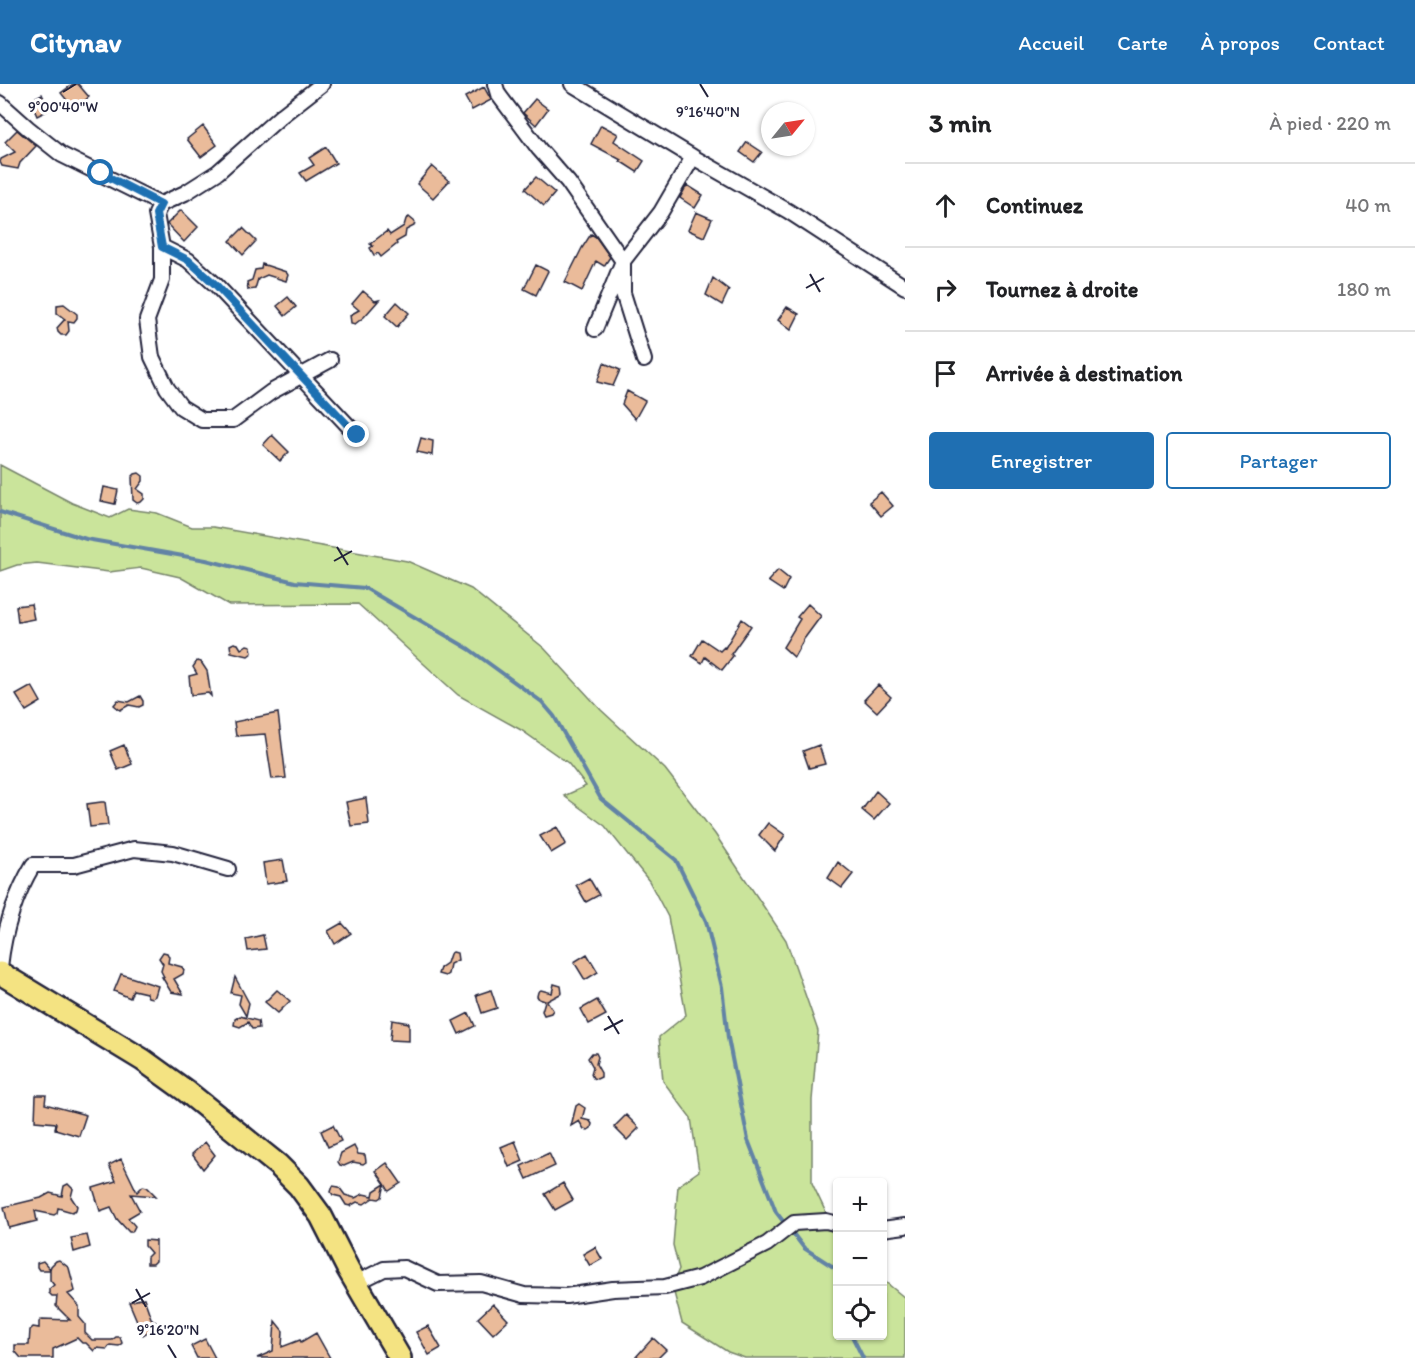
<!DOCTYPE html>
<html lang="fr">
<head>
<meta charset="utf-8">
<style>
	body { margin:0; font-family:Itim,sans-serif; background:#f6f6f6; color:#202124 }
	.controls { position:absolute; right:18px; bottom:18px; display:grid; overflow:hidden; border-radius:6px; box-shadow:0 2px 4px #0004 }
	.controls button { width:54px; height:54px; display:grid; place-items:center; padding:0; border:0; border-bottom:2px solid #e0e0e0; background:#fff; color:#202124; font:30px sans-serif }
	.compass { position:absolute; left:761px; top:18px; width:54px; height:54px; border-radius:50%; background:#fff; box-shadow:0 2px 4px #0004; rotate:60deg }
	.stop { position:absolute; width:18px; height:18px; margin:-14px; border:4px solid #1f6fb2; border-radius:50%; background:#fff }
	.stop.end { background:#1f6fb2; border-color:#fff; box-shadow:0 2px 6px #0008 }
	.list { margin:0; padding:0; list-style:none }
	h2 { display:flex; justify-content:space-between; align-items:center; height:78px; margin:0; padding:0 24px; font-size:26px }
	h2 small { font-size:20px; font-weight:400; color:#757577 }
	.list li { display:grid; grid-template-columns:39px 1fr auto; gap:18px; align-items:center; box-sizing:border-box; height:84px; padding:0 24px; border-top:2px solid #e0e0e0 }
	.list b { display:block; font-size:22px; white-space:nowrap }
	.list em { font-size:20px; font-style:normal; color:#757577 }
	.actions { display:flex; gap:12px; padding:18px 24px }
	.actions a { flex:1; padding:14px 0; border:2px solid #1f6fb2; border-radius:6px; text-align:center; font-size:21px; color:#1f6fb2 }
	.actions .main { background:#1f6fb2; color:#fff }
	.icon { flex:none; width:33px; height:33px; fill:none; stroke:currentColor; stroke-width:2; stroke-linecap:round; stroke-linejoin:round }
	.map { position:relative; flex:none; width:905px; height:1274px; overflow:hidden }
	header { display:flex; align-items:center; gap:36px; box-sizing:border-box; height:84px; padding:0 30px; background:#1f6fb2; color:#fff }
	header strong { font-size:28px }
	nav { display:flex; gap:33px; margin-inline-start:auto; font-size:21px }
	main { display:flex }
	aside { flex:1; background:#fff }
	.map>svg:first-child { display:block }
</style>
</head>
<body>
<header>
<strong>Citynav</strong>
<nav><a>Accueil</a><a>Carte</a><a>À propos</a><a>Contact</a></nav>
</header>
<main>
<div class="map">
<svg width="905" height="1274" viewBox="0 0 905 1274">
	<rect width="100%" height="100%" fill="#fff"/>
	<filter id="ink" filterUnits="userSpaceOnUse"><feTurbulence type="fractalNoise" baseFrequency=".0167" numOctaves="2"/><feDisplacementMap in="SourceGraphic" scale="12" xChannelSelector="R" yChannelSelector="G"/><feConvolveMatrix kernelMatrix="1 2 1 2 8 2 1 2 1" color-interpolation-filters="sRGB"/></filter>
	<g filter="url(#ink)">
		<!-- green -->
		<path fill="#cae49b" stroke="#76836b" stroke-width="1.5" d="M 0,381 L 72,419 L 110,434 L 128,425 L 157,429 L 192,443 L 213,443 L 407,477 L 471,505 L 544,564 L 601,626 L 665,685 L 715,750 L 786,856 L 818,947 L 812,1016 L 812,1099 L 837,1152 L 838,1252 L 882,1252 L 883,1196 L 905,1214 L 905,1274 L 745,1274 L 728,1268 L 682,1239 L 672,1201 L 679,1185 L 673,1161 L 678,1102 L 699,1087 L 691,1034 L 663,997 L 659,953 L 686,931 L 668,833 L 649,797 L 605,742 L 564,712 L 586,702 L 568,679 L 521,646 L 458,611 L 358,520 L 229,521 L 180,493 L 141,484 L 109,488 L 37,479 L 17,481 L 0,487 Z"/>
		<g fill="none" stroke-linecap="round" stroke-linejoin="round">
			<!-- stream -->
			<path stroke="#6283a5" stroke-width="4" d="M 0,428 L 86,455 L 206,476 L 295,498 L 365,504 L 469,565 L 542,618 L 554,632 L 601,715 L 676,776 L 706,837 L 722,903 L 728,954 L 748,1056 L 776,1128 L 786,1141
				M 791,1147 L 804,1164 L 838,1186
				M 852,1252 L 863,1274"/>
		</g>
		<!-- building -->
		<path fill="#eabb9a" stroke="#22223b" stroke-width="1.5" d="M 73,0 L 78,0 L 89,13 L 74,25 L 61,9 Z
			M 484,3 L 491,16 L 472,26 L 465,13 Z
			M 42,10 L 49,26 L 37,32 L 30,16 Z
			M 535,15 L 548,25 L 536,41 L 523,29 Z
			M 601,41 L 618,50 L 614,57 L 644,77 L 637,88 L 620,77 L 621,76 L 591,60 Z
			M 203,42 L 217,61 L 201,73 L 187,55 Z
			M 17,46 L 36,62 L 20,79 L 18,85 L 2,82 L 0,78 L 1,75 L 15,68 L 5,58 Z
			M 747,58 L 762,68 L 754,78 L 740,68 Z
			M 326,63 L 336,79 L 306,97 L 300,89 L 314,81 L 309,74 Z
			M 432,82 L 449,97 L 433,114 L 417,100 Z
			M 536,93 L 555,109 L 544,122 L 525,105 Z
			M 687,101 L 703,111 L 695,124 L 680,114 Z
			M 181,126 L 198,143 L 184,158 L 167,140 Z
			M 696,128 L 712,135 L 704,153 L 688,146 Z
			M 409,133 L 415,138 L 414,142 L 406,146 L 405,153 L 396,158 L 397,160 L 381,173 L 378,169 L 374,171 L 370,164 L 373,162 L 370,160 L 387,147 L 390,151 L 404,142 L 406,135 Z
			M 243,144 L 256,157 L 243,171 L 230,157 Z
			M 591,150 L 596,153 L 610,173 L 604,182 L 596,177 L 582,207 L 565,198 L 582,164 Z
			M 262,180 L 286,188 L 288,191 L 286,197 L 267,191 L 258,195 L 255,205 L 248,206 L 247,198 L 252,196 L 255,186 L 261,185 Z
			M 536,181 L 548,187 L 536,211 L 524,205 Z
			M 713,194 L 729,206 L 722,221 L 706,211 Z
			M 363,207 L 375,217 L 379,216 L 364,233 L 355,240 L 351,239 L 350,231 L 359,226 L 352,220 Z
			M 288,213 L 296,223 L 285,232 L 277,222 Z
			M 397,218 L 409,229 L 397,243 L 385,232 Z
			M 64,220 L 77,230 L 77,234 L 74,238 L 68,237 L 69,247 L 66,251 L 61,251 L 58,248 L 57,244 L 65,235 L 57,229 L 57,221 Z
			M 787,223 L 799,230 L 791,246 L 778,236 Z
			M 604,279 L 620,286 L 613,302 L 597,298 Z
			M 627,307 L 645,317 L 635,335 L 622,320 Z
			M 272,351 L 289,368 L 280,377 L 263,361 Z
			M 421,354 L 433,357 L 432,371 L 417,368 Z
			M 139,389 L 143,392 L 143,397 L 137,405 L 144,410 L 144,415 L 141,418 L 137,419 L 133,416 L 132,393 L 135,390 Z
			M 104,403 L 118,406 L 115,420 L 101,417 Z
			M 881,408 L 893,422 L 881,432 L 869,418 Z
			M 778,486 L 789,495 L 783,507 L 768,497 Z
			M 31,520 L 34,535 L 18,538 L 16,522 Z
			M 808,520 L 821,532 L 804,555 L 794,573 L 783,563 L 800,535 L 797,533 Z
			M 742,535 L 751,542 L 731,570 L 733,572 L 722,586 L 705,573 L 702,579 L 692,572 L 702,555 L 720,567 L 724,563 L 725,564 Z
			M 234,559 L 238,560 L 241,565 L 247,561 L 251,562 L 252,569 L 248,572 L 231,568 L 230,561 Z
			M 197,577 L 201,578 L 207,587 L 211,612 L 208,609 L 191,611 L 189,592 L 197,590 L 193,583 Z
			M 878,601 L 891,613 L 877,628 L 864,616 Z
			M 32,602 L 41,618 L 26,627 L 16,611 Z
			M 140,612 L 143,617 L 143,621 L 139,623 L 129,621 L 120,626 L 114,621 L 118,616 L 129,618 Z
			M 278,629 L 286,694 L 272,695 L 265,650 L 236,652 L 234,638 Z
			M 124,661 L 132,680 L 118,686 L 110,667 Z
			M 819,661 L 825,680 L 809,684 L 803,667 Z
			M 876,707 L 889,719 L 874,736 L 862,726 Z
			M 366,714 L 369,740 L 351,742 L 346,718 Z
			M 101,718 L 105,718 L 108,741 L 90,743 L 87,720 Z
			M 768,739 L 785,751 L 775,767 L 759,751 Z
			M 557,743 L 566,760 L 551,769 L 540,752 Z
			M 283,776 L 287,797 L 266,800 L 263,779 Z
			M 838,778 L 853,790 L 842,804 L 828,794 Z
			M 589,794 L 599,811 L 586,818 L 576,801 Z
			M 342,839 L 351,849 L 335,860 L 328,847 Z
			M 263,851 L 266,865 L 248,867 L 246,855 Z
			M 163,868 L 167,869 L 169,873 L 168,879 L 182,883 L 184,886 L 183,890 L 174,895 L 183,910 L 171,908 L 162,893 L 164,893 L 161,887 L 163,880 L 159,874 Z
			M 453,868 L 457,869 L 458,876 L 450,880 L 448,890 L 445,892 L 438,890 L 440,884 L 447,879 L 450,870 Z
			M 587,870 L 598,888 L 585,896 L 574,878 Z
			M 121,890 L 158,902 L 155,912 L 152,914 L 148,913 L 146,909 L 133,906 L 130,914 L 114,907 Z
			M 235,893 L 249,919 L 246,932 L 239,920 L 241,911 L 231,909 Z
			M 554,900 L 561,902 L 562,909 L 547,917 L 553,926 L 551,929 L 544,931 L 542,927 L 545,917 L 539,915 L 537,912 L 538,908 L 541,906 L 552,909 Z
			M 277,906 L 290,917 L 278,929 L 265,918 Z
			M 491,906 L 497,924 L 482,929 L 476,911 Z
			M 597,916 L 606,931 L 589,940 L 581,925 Z
			M 469,929 L 475,942 L 459,950 L 453,937 Z
			M 240,932 L 258,937 L 259,944 L 252,945 L 248,938 L 240,943 L 234,941 L 235,935 Z
			M 392,936 L 409,939 L 409,957 L 390,956 Z
			M 592,969 L 596,969 L 598,973 L 596,980 L 601,989 L 601,993 L 597,995 L 593,994 L 591,990 L 593,983 L 588,974 Z
			M 36,1011 L 46,1011 L 45,1020 L 86,1031 L 79,1052 L 55,1045 L 56,1039 L 35,1037 Z
			M 579,1020 L 585,1024 L 582,1035 L 590,1037 L 592,1040 L 591,1044 L 588,1046 L 584,1045 L 579,1037 L 571,1042 L 576,1022 Z
			M 626,1031 L 639,1044 L 627,1056 L 614,1043 Z
			M 333,1041 L 341,1057 L 328,1063 L 321,1047 Z
			M 515,1057 L 523,1077 L 509,1083 L 501,1063 Z
			M 205,1058 L 215,1071 L 203,1085 L 192,1070 Z
			M 354,1062 L 358,1070 L 365,1071 L 366,1078 L 363,1080 L 353,1078 L 344,1082 L 340,1081 L 338,1078 L 341,1069 Z
			M 549,1069 L 555,1082 L 527,1095 L 521,1082 Z
			M 121,1075 L 137,1108 L 143,1102 L 147,1103 L 156,1112 L 131,1110 L 140,1127 L 128,1134 L 135,1142 L 132,1148 L 129,1148 L 117,1135 L 111,1123 L 100,1127 L 93,1104 L 116,1097 L 109,1081 Z
			M 387,1079 L 401,1099 L 389,1107 L 385,1100 L 382,1113 L 379,1115 L 373,1114 L 364,1120 L 357,1118 L 350,1122 L 346,1121 L 341,1113 L 333,1111 L 331,1108 L 333,1102 L 339,1103 L 345,1111 L 355,1114 L 363,1110 L 373,1112 L 374,1107 L 385,1100 L 376,1087 Z
			M 563,1099 L 573,1116 L 555,1126 L 545,1110 Z
			M 68,1100 L 73,1105 L 71,1113 L 77,1122 L 76,1126 L 72,1128 L 58,1124 L 57,1129 L 54,1131 L 35,1127 L 37,1137 L 9,1144 L 4,1123 L 41,1114 L 50,1109 L 62,1112 L 64,1102 Z
			M 87,1151 L 90,1163 L 74,1168 L 71,1154 Z
			M 145,1156 L 156,1157 L 156,1177 L 153,1180 L 147,1180 L 147,1173 L 151,1169 L 145,1162 Z
			M 595,1163 L 602,1175 L 590,1182 L 583,1170 Z
			M 59,1176 L 69,1184 L 75,1207 L 68,1210 L 79,1222 L 79,1233 L 85,1240 L 85,1249 L 92,1256 L 112,1256 L 116,1253 L 120,1253 L 122,1259 L 119,1262 L 110,1261 L 107,1265 L 96,1264 L 94,1267 L 86,1259 L 82,1259 L 77,1254 L 53,1265 L 53,1274 L 21,1274 L 15,1267 L 15,1261 L 29,1261 L 30,1246 L 33,1243 L 39,1244 L 39,1238 L 42,1235 L 70,1236 L 56,1222 L 57,1212 L 52,1212 L 49,1209 L 49,1205 L 54,1201 L 50,1196 L 50,1186 L 39,1186 L 37,1183 L 37,1179 L 43,1177 L 50,1185 L 51,1182 L 56,1177 Z
			M 144,1214 L 151,1234 L 159,1241 L 143,1251 L 129,1218 Z
			M 493,1220 L 508,1236 L 493,1250 L 478,1234 Z
			M 275,1237 L 283,1247 L 282,1263 L 300,1256 L 301,1258 L 316,1249 L 330,1274 L 257,1274 L 273,1267 Z
			M 428,1242 L 441,1264 L 429,1271 L 416,1248 Z
			M 653,1254 L 666,1266 L 658,1274 L 635,1274 Z
			M 205,1255 L 215,1274 L 197,1274 L 191,1262 Z"/>
		<g fill="none" stroke-linecap="round" stroke-linejoin="round">
			<!-- street casing -->
			<g stroke="#22223b" stroke-width="18">
				<path id="street" d="M 322,0 L 281,32 L 218,88 L 185,109 L 161,120 L 156,130 L 162,163 L 162,196 L 147,236 L 152,273 L 167,304 L 181,323 L 202,336 L 233,336 L 271,308 L 330,276
					M 495,0 L 498,10 L 539,65 L 568,98 L 623,177 L 623,209 L 644,276
					M 572,0 L 693,73 L 788,127 L 905,203
					M 0,19 L 28,44 L 62,71 L 161,120
					M 162,163 L 188,176 L 216,201 L 357,351
					M 595,245 L 623,177 L 661,128 L 693,73
					M 0,883 C 4,847 14,813 33,781 L 74,781 L 134,765 L 173,769 L 228,785
					M 882,1145 L 905,1142
					M 356,1199 L 384,1185 L 404,1184 L 438,1200 L 481,1199 L 524,1211 L 566,1212 L 613,1205 L 665,1203 L 700,1194 L 767,1160 L 794,1139 L 826,1137 L 838,1140"/>
			</g>
			<!-- primary casing -->
			<g stroke="#22223b" stroke-width="26">
				<path id="primary" d="M 0,889 L 143,976 L 186,1007 L 278,1081 L 299,1102 L 321,1132 L 348,1185 L 400,1274"/>
			</g>
			<!-- street -->
			<use href="#street" stroke="#fff" stroke-width="14"/>
			<!-- primary -->
			<use href="#primary" stroke="#f4e382" stroke-width="21"/>
		</g>
	</g>
	<g fill="none" stroke-linecap="round" stroke-linejoin="round" filter="url(#ink)">
		<!-- route -->
		<path stroke="#1f6fb2" stroke-width="8" d="M 101,89 L 161,120 L 156,130 L 162,163 L 188,176 L 216,201 L 357,351"/>
	</g>
	<!-- ticks -->
	<path fill="none" stroke="#22223b" stroke-width="2" d="M 700,0 L 708,13M 63,8 L 76,0M 810,190 L 820,208M 806,204 L 824,194M 337,463 L 348,481M 334,477 L 352,467M 608,932 L 619,950M 604,946 L 623,936M 136,1205 L 146,1223M 132,1219 L 150,1209M 168,1261 L 176,1274"/>
	<g font-size="15" text-anchor="middle" fill="#22223b" stroke="#fff" stroke-width="6" stroke-linejoin="round" paint-order="stroke">
		<text x="63" y="28">9°00'40"W</text>
		<text x="708" y="33">9°16'40"N</text>
		<text x="168" y="1251">9°16'20"N</text>
	</g>
</svg>
<div class="controls">
<button>+</button>
<button>−</button>
<button><svg class="icon" aria-label="locate" viewBox="0 0 24 24"><circle cx="12" cy="12" r="6"/><path d="M12 2v4M12 18v4M2 12h4M18 12h4"/></svg></button>
</div>
<svg class="compass" viewBox="-18 -18 36 36"><path d="M0-13l5 13h-10z" fill="#e53935"/><path d="M0 13l5-13h-10z" fill="#757577"/></svg>
<div class="stop" style="left:101px;top:89px"></div>
<div class="stop end" style="left:357px;top:351px"></div>
</div>
<aside>
<h2>3 min<small>À pied · 220 m</small></h2>
<ul class="list">
<li><svg class="icon" aria-label="ahead" viewBox="0 0 24 24"><path d="M12 20V5M6 11l6-6 6 6"/></svg><div><b>Continuez</b></div><em>40 m</em></li>
<li><svg class="icon" aria-label="right" viewBox="0 0 24 24"><path d="M7 20v-9h11M14 6l5 5-5 5"/></svg><div><b>Tournez à droite</b></div><em>180 m</em></li>
<li><svg class="icon" aria-label="arrive" viewBox="0 0 24 24"><path d="M6 21V4h12l-3 4 3 4H6"/></svg><div><b>Arrivée à destination</b></div></li>
</ul>
<div class="actions"><a class="main">Enregistrer</a><a>Partager</a></div>
</aside>
</main>
</body>
</html>
